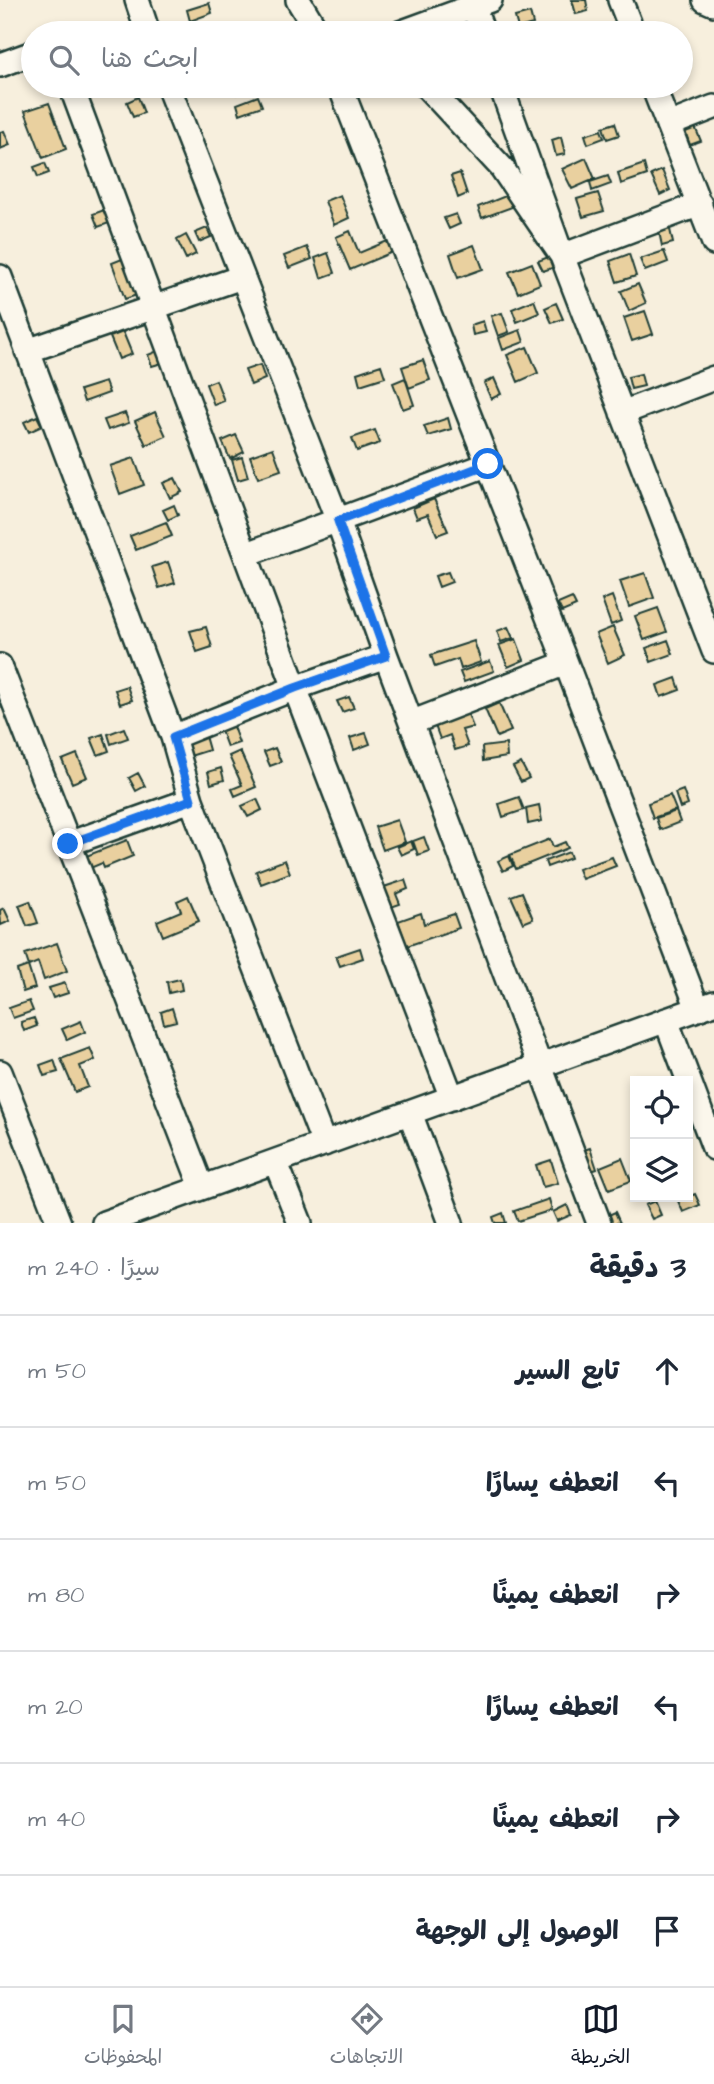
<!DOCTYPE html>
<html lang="ar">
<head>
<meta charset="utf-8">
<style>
	body { margin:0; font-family:"Architects Daughter","Playpen Sans Arabic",sans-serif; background:#f6f6f7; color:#1f2937; direction:rtl }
	.controls { position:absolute; right:21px; bottom:21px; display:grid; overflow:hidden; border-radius:0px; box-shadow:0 4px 10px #0003 }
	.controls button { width:63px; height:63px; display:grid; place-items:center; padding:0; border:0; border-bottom:2px solid #e0e1e3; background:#fff; color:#1f2937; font:35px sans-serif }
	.stop { position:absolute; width:21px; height:21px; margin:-16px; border:5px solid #1a73e8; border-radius:50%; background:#fff }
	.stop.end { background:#1a73e8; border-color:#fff; box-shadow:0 2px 7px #0008 }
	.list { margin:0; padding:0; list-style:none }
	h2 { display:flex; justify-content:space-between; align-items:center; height:91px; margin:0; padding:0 28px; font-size:30px }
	h2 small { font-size:23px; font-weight:400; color:#747a83 }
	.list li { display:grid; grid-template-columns:46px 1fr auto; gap:21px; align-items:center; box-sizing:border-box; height:112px; padding:0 28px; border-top:2px solid #e0e1e3 }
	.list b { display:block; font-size:26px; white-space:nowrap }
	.list em { font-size:23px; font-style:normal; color:#747a83 }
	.icon { flex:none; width:38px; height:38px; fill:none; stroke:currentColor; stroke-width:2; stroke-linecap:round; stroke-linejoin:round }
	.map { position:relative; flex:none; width:714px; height:1223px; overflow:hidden; direction:ltr }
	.search { position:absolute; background:#fff; box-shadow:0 4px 10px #0003; left:21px; right:21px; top:21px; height:77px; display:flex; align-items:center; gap:18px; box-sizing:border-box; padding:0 24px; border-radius:38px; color:#747a83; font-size:26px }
	.sheet { height:763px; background:#fff }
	nav { display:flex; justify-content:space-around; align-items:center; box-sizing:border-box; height:98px; border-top:2px solid #e0e1e3; background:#fff; font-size:19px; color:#747a83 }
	nav a { display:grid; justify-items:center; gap:4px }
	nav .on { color:#111827 }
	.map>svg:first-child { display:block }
</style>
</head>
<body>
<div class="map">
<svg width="714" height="1223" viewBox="0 0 714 1223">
	<rect width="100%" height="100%" fill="#f7efdd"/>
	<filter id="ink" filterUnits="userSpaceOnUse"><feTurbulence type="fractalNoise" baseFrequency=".0143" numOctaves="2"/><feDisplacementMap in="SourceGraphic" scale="14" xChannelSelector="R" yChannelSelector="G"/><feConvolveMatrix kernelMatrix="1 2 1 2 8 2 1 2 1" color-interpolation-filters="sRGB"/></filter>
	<g filter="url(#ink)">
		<!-- building -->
		<path fill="#e9d09f" stroke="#1f3d34" stroke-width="2" d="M 572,0 L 586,0 L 588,11 L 576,14 Z
			M 209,3 L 212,13 L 190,21 L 187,10 Z
			M 530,13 L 533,24 L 518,28 L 515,17 Z
			M 234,86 L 258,86 L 237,94 Z
			M 258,96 L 262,106 L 240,114 L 237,104 Z
			M 138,97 L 144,113 L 133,117 L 127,102 Z
			M 49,103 L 66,149 L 43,158 L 25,111 Z
			M 615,123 L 619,135 L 607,139 L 603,127 Z
			M 695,127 L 701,141 L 690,145 L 685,131 Z
			M 601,130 L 604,138 L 588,144 L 585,135 Z
			M 4,131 L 10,145 L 0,149 L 0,132 Z
			M 561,137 L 565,154 L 556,156 L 552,140 Z
			M 586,158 L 595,179 L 572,189 L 562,169 Z
			M 45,163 L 49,173 L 38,177 L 34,167 Z
			M 644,164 L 647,175 L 621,184 L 618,173 Z
			M 662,170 L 670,190 L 660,195 L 651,175 Z
			M 460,173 L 467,194 L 458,198 L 451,176 Z
			M 608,176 L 611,184 L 592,191 L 590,182 Z
			M 598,193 L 604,211 L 583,217 L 577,199 Z
			M 340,195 L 349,218 L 334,225 L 325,201 Z
			M 508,195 L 512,207 L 482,218 L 478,207 Z
			M 107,209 L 112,222 L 98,227 L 93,214 Z
			M 456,214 L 460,224 L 449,229 L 444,218 Z
			M 669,225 L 673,243 L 662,246 L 658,227 Z
			M 207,228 L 211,237 L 199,242 L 195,233 Z
			M 350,231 L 359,253 L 397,237 L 402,248 L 350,270 L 336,237 Z
			M 186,235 L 196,254 L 186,259 L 177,240 Z
			M 474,245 L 483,269 L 458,278 L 450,254 Z
			M 307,247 L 312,259 L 289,268 L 284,256 Z
			M 664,251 L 668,262 L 645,271 L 640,259 Z
			M 328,253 L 335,273 L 321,278 L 315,258 Z
			M 629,254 L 636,276 L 617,282 L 610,261 Z
			M 551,256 L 555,267 L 543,271 L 538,261 Z
			M 127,257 L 140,294 L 125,299 L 112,263 Z
			M 532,263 L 540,284 L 518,293 L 509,272 Z
			M 638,284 L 646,303 L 629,311 L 621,291 Z
			M 534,300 L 539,313 L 517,322 L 512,309 Z
			M 556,303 L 563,319 L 552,323 L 545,308 Z
			M 645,311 L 653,334 L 632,341 L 624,318 Z
			M 502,313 L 509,332 L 498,336 L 491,316 Z
			M 483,321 L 486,332 L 473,335 L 471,325 Z
			M 520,330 L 524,342 L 503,350 L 499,338 Z
			M 123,332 L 132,354 L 119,359 L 110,337 Z
			M 527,347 L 538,373 L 518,382 L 507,355 Z
			M 160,350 L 165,362 L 152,366 L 148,355 Z
			M 423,360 L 430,380 L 409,388 L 402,367 Z
			M 260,365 L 265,379 L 251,385 L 245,370 Z
			M 381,365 L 385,377 L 360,385 L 357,373 Z
			M 641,374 L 644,386 L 631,389 L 628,377 Z
			M 405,378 L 414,405 L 403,409 L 393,383 Z
			M 494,378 L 501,394 L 491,399 L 484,383 Z
			M 216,380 L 224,401 L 214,405 L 206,384 Z
			M 105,382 L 109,393 L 84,402 L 80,390 Z
			M 155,412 L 166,436 L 146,445 L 135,421 Z
			M 125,413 L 129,423 L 108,430 L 104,420 Z
			M 37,416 L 42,426 L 29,432 L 24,422 Z
			M 448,418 L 451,429 L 428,436 L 424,426 Z
			M 375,430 L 380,443 L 357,451 L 352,438 Z
			M 236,435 L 244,452 L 230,459 L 222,441 Z
			M 273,448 L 281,470 L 258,478 L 250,456 Z
			M 242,457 L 248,477 L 238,480 L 232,460 Z
			M 134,458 L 144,485 L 120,494 L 110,466 Z
			M 175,478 L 182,492 L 170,498 L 163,483 Z
			M 434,499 L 448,531 L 437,535 L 428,514 L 417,518 L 413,508 Z
			M 174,505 L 178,515 L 168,520 L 163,510 Z
			M 166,522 L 172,536 L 136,550 L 130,536 Z
			M 168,562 L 175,583 L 159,588 L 152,567 Z
			M 448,572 L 452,582 L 439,587 L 435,576 Z
			M 645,573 L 654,598 L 629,607 L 620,581 Z
			M 612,596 L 621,621 L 611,625 L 602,600 Z
			M 572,598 L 576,606 L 562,612 L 558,604 Z
			M 658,608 L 667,632 L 644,640 L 635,616 Z
			M 206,627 L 212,647 L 197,652 L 190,631 Z
			M 508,627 L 513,638 L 501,642 L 497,631 Z
			M 613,627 L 625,655 L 608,663 L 596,634 Z
			M 516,639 L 524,660 L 508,667 L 499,645 Z
			M 668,640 L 673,654 L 651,662 L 646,648 Z
			M 474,641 L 481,662 L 461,669 L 458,659 L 435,667 L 431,655 Z
			M 490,661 L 494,671 L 464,682 L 460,672 Z
			M 676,678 L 680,690 L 661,697 L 657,685 Z
			M 127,686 L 132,700 L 120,704 L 115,690 Z
			M 349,697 L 354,708 L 342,712 L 337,701 Z
			M 499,703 L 511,731 L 497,737 L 485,709 Z
			M 467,712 L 473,727 L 462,730 L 468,746 L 455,750 L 450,735 L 440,739 L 434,723 Z
			M 232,724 L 239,743 L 227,747 L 220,728 Z
			M 124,728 L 128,738 L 111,744 L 108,734 Z
			M 366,733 L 370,744 L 354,750 L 350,738 Z
			M 103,734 L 109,751 L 98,755 L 91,738 Z
			M 205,736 L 209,750 L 187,757 L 182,743 Z
			M 506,744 L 507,757 L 483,761 L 482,747 Z
			M 275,748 L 281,762 L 270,766 L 264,752 Z
			M 240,751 L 256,787 L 235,796 L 232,789 L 242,785 L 229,756 Z
			M 77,754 L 87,777 L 72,783 L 62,760 Z
			M 521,763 L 529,778 L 521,782 L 513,767 Z
			M 221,768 L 224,780 L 211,784 L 208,772 Z
			M 138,773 L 145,786 L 136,791 L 129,778 Z
			M 683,790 L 688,805 L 680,808 L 675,793 Z
			M 670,795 L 676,810 L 653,818 L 648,803 Z
			M 519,797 L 524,810 L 503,817 L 499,804 Z
			M 257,799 L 262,810 L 248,817 L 242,806 Z
			M 539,805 L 542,821 L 528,824 L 526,808 Z
			M 676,811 L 680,822 L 660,830 L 656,818 Z
			M 397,820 L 405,842 L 383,850 L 375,827 Z
			M 424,837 L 429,851 L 418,855 L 413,841 Z
			M 550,839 L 553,847 L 565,842 L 568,848 L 516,869 L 510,855 Z
			M 127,840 L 133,856 L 104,868 L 102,863 L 81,872 L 76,860 Z
			M 411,841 L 414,849 L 401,855 L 397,847 Z
			M 569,852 L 571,858 L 547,867 L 545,861 Z
			M 509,856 L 513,866 L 503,871 L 498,861 Z
			M 612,857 L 616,866 L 582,879 L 578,869 Z
			M 285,860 L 290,873 L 261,884 L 256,871 Z
			M 405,880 L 408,889 L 396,894 L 400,904 L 391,907 L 384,887 Z
			M 522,892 L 533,919 L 523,923 L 511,896 Z
			M 188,896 L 199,921 L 163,936 L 157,921 L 181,911 L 177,901 Z
			M 30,901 L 38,923 L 27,926 L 19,905 Z
			M 4,908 L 10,921 L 1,925 L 0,910 Z
			M 421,913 L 424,924 L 454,914 L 459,928 L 407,946 L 398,921 Z
			M 57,943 L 67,971 L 44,980 L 38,962 L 29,966 L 25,954 Z
			M 360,948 L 363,958 L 340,966 L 336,956 Z
			M 28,966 L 35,988 L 23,992 L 17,970 Z
			M 180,979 L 182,990 L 169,993 L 167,982 Z
			M 65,983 L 68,993 L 53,998 L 49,988 Z
			M 29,1001 L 33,1011 L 13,1018 L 9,1008 Z
			M 172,1008 L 176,1021 L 164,1024 L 161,1012 Z
			M 34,1018 L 37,1026 L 24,1031 L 21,1022 Z
			M 81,1021 L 85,1032 L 67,1040 L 62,1029 Z
			M 90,1048 L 95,1060 L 80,1066 L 88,1087 L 75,1092 L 61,1059 Z
			M 54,1060 L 58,1072 L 44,1076 L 40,1065 Z
			M 590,1148 L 597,1169 L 578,1175 L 571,1154 Z
			M 622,1158 L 631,1181 L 609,1189 L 600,1167 Z
			M 551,1160 L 558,1183 L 543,1187 L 536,1165 Z
			M 695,1194 L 700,1205 L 683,1212 L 678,1201 Z
			M 549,1199 L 552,1210 L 518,1221 L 514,1211 Z
			M 655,1201 L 661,1215 L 652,1219 L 645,1205 Z
			M 567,1205 L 571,1215 L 557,1221 L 553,1212 Z
			M 615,1212 L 620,1223 L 607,1223 L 604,1217 Z
			M 503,1213 L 506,1223 L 495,1223 L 493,1217 Z"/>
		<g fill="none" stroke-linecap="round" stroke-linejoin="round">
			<!-- minor casing -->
			<g stroke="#1f3d34" stroke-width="28">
				<path id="minor" d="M 137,0 L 148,33
					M 298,0 L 318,33
					M 471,0 L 483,33
					M 620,0 L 633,33
					M 705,0 L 714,4
					M 400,33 L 490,0
					M 0,65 L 33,53
					M 71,86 L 295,688 L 452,1098
					M 168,86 L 338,521 L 386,656 L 599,1223
					M 340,86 L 566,663 L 698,1009
					M 426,86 L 502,168 L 562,256 L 700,204
					M 501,86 L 562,256 L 714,651
					M 653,86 L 714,243
					M 668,125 L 714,107
					M 0,277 L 173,737 L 191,800 L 324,1144
					M 27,351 L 242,277
					M 622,413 L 714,378
					M 247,554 L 489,464
					M 0,666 L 202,1187
					M 413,722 L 566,663
					M 173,737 L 295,688 L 386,656
					M 68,844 L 191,800
					M 666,1020 L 714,1148
					M 0,1072 L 59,1223
					M 410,1113 L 451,1223
					M 276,1163 L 300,1223
					M 104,1223 L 714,1003"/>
			</g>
			<!-- minor -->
			<use href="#minor" stroke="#fbf7ec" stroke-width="23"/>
		</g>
	</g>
	<g fill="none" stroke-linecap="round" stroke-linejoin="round" filter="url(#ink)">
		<!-- route -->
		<path stroke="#1a73e8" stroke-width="9" d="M 68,844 L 191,800 L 173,737 L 295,688 L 386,656 L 338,521 L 488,464"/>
	</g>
</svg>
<div class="controls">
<button><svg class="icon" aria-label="locate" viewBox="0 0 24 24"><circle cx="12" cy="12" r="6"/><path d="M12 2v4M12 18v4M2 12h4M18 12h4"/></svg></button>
<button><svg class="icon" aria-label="layers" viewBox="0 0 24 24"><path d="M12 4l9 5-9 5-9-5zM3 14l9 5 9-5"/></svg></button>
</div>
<div class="stop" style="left:488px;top:464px"></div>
<div class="stop end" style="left:68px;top:844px"></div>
<div class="search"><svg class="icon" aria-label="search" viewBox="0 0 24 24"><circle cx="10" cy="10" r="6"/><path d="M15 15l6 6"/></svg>ابحث هنا</div>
</div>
<section class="sheet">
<h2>3 دقيقة<small>سيرًا · 240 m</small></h2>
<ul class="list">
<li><svg class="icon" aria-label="ahead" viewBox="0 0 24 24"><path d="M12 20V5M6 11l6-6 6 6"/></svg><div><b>تابع السير</b></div><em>50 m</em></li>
<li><svg class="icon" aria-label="left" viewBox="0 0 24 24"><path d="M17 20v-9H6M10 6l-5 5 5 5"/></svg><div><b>انعطف يسارًا</b></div><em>50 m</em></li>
<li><svg class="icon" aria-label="right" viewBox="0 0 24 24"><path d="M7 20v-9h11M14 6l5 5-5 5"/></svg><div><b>انعطف يمينًا</b></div><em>80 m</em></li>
<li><svg class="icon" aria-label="left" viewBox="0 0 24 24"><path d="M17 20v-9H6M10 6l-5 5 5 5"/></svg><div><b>انعطف يسارًا</b></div><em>20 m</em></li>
<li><svg class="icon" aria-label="right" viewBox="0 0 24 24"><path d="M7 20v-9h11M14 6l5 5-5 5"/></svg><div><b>انعطف يمينًا</b></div><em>40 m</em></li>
<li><svg class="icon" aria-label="arrive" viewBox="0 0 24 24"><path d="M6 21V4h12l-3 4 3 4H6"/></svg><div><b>الوصول إلى الوجهة</b></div></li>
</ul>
</section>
<nav>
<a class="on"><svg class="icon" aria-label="map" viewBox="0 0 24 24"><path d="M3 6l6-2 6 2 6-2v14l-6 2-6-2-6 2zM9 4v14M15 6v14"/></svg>الخريطة</a>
<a><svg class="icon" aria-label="directions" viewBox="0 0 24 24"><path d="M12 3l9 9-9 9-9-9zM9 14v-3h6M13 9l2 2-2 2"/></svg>الاتجاهات</a>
<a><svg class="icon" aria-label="saved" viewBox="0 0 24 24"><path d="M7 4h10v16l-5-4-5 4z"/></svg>المحفوظات</a>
</nav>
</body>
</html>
